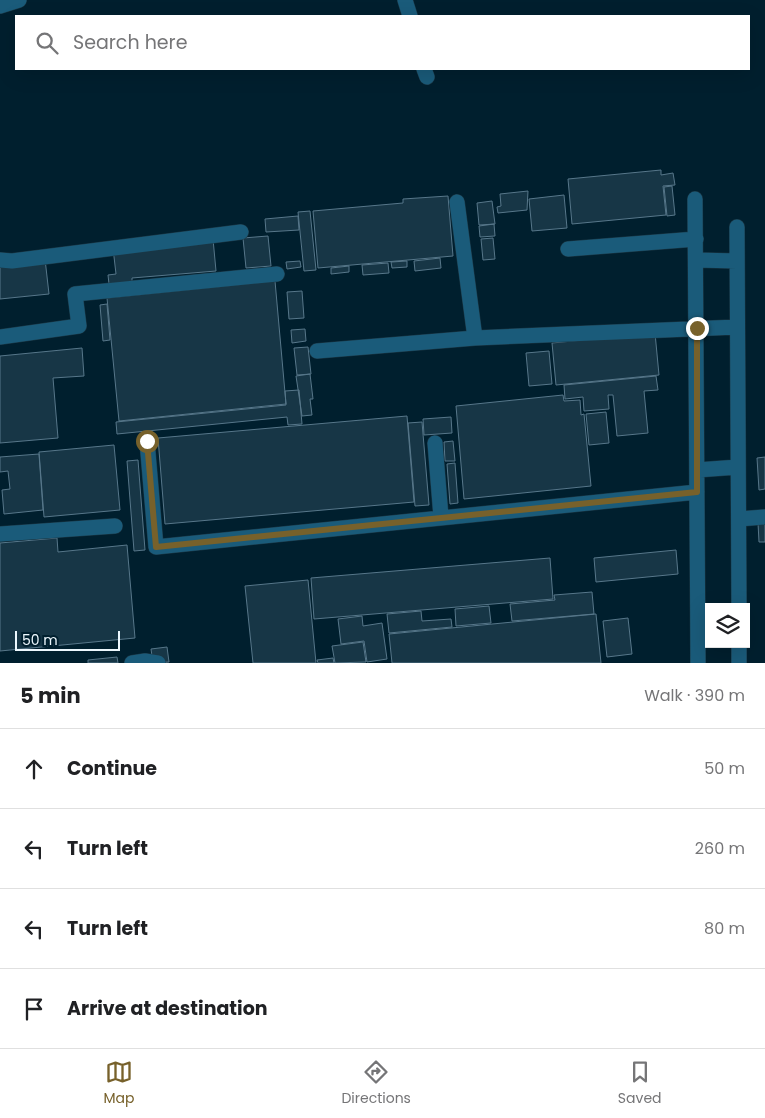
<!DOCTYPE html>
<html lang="en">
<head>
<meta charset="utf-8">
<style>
	body { margin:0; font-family:Poppins,sans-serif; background:#f2f2f2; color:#202124 }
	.controls { position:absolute; right:15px; bottom:15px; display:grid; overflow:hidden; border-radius:0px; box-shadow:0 5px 20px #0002 }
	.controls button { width:45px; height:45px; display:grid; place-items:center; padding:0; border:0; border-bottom:1px solid #e0e0e0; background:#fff; color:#202124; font:25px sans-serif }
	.scale { position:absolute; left:15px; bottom:12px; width:105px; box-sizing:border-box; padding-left:5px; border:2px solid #ecf7fd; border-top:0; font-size:14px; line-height:18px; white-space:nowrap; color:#ecf7fd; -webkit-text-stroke:4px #001f2e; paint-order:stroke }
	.stop { position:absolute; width:15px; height:15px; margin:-11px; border:4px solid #77612b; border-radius:50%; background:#fff }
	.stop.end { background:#77612b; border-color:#fff; box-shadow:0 1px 5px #0008 }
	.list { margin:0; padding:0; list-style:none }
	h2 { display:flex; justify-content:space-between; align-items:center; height:65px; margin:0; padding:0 20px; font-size:21px }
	h2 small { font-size:16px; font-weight:400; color:#757577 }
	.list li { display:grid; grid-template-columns:32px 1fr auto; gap:15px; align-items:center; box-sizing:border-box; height:80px; padding:0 20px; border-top:1px solid #e0e0e0 }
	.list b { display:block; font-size:19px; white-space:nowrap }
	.list em { font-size:16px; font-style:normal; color:#757577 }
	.icon { flex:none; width:28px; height:28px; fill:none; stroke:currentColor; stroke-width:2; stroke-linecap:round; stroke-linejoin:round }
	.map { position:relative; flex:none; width:765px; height:663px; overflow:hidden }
	.search { position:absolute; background:#fff; box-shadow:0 5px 20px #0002; left:15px; right:15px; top:15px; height:55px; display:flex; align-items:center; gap:12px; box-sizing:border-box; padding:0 18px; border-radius:0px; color:#757577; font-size:19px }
	.sheet { height:385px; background:#fff }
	nav { display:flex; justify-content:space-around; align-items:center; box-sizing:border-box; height:70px; border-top:1px solid #e0e0e0; background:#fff; font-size:14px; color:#757577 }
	nav a { display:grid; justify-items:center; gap:2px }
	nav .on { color:#77612b }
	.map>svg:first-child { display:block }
</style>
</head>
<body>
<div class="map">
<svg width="765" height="663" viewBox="0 0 765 663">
	<rect width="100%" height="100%" fill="#001f2e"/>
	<!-- building -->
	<path fill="#173646" stroke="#57778a" d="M 661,170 L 661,175 L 673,173 L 675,185 L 663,186 L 666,215 L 572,224 L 568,179 Z
		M 672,186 L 675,215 L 667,216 L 664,187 Z
		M 528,191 L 527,210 L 498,213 L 497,207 L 501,206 L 500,194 Z
		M 564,195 L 567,228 L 532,231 L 529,199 Z
		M 448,196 L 453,256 L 318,268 L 313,211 L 403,203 L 403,199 Z
		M 492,201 L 495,224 L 479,225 L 477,203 Z
		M 310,211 L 316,270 L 304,271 L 298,212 Z
		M 298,216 L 299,230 L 266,232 L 265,219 Z
		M 494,224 L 495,236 L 480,237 L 479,226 Z
		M 268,236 L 271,266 L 246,268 L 243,238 Z
		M 493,238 L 495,259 L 483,260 L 481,239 Z
		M 213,239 L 216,271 L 132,278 L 132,282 L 109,284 L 108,275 L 116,274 L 113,248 Z
		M 440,258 L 441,268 L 415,271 L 414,261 Z
		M 45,259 L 49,294 L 0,299 L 0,264 Z
		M 300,261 L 301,267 L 287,269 L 286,262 Z
		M 407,261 L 407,267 L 392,268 L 391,262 Z
		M 388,263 L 389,273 L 363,275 L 362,265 Z
		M 349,266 L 349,272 L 331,274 L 331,268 Z
		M 275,281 L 286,404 L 119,421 L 107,298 Z
		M 302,291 L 304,318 L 289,319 L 287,292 Z
		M 107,304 L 110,340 L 103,341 L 100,305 Z
		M 305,329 L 306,341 L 292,343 L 291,330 Z
		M 655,333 L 659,375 L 556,385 L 552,343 Z
		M 308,347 L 311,374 L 297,375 L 294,348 Z
		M 82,348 L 84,376 L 53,378 L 58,438 L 0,443 L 0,356 Z
		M 549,351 L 552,384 L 529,386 L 526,353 Z
		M 310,374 L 313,399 L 310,399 L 312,415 L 302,416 L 296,376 Z
		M 656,376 L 658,390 L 644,391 L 648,433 L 617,436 L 613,395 L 608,395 L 609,409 L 584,411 L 583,397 L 565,399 L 564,385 Z
		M 299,390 L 302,424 L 288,425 L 287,417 L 117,434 L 116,422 L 286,405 L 285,391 Z
		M 563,395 L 564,401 L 580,400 L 581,415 L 584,414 L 591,486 L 464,499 L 456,406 Z
		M 606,412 L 609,443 L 589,445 L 586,414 Z
		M 407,416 L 414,502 L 165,524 L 158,438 Z
		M 451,417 L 452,433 L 424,435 L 423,419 Z
		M 422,422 L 429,505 L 415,506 L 408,423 Z
		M 453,441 L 455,461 L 445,461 L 444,442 Z
		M 114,445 L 120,510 L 44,517 L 39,452 Z
		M 39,454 L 43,510 L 4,514 L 2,490 L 10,489 L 8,471 L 0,472 L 0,457 Z
		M 765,457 L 765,489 L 759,490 L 757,458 Z
		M 138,460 L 145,550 L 134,551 L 127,461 Z
		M 455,463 L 458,503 L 450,504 L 447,464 Z
		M 758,523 L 765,523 L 765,542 L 759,542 Z
		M 57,538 L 58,552 L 127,545 L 135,638 L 0,651 L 0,543 Z
		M 676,550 L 678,574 L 596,582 L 594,558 Z
		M 550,558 L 553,599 L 314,619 L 311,578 Z
		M 308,580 L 316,663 L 253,663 L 245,586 Z
		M 592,592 L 594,614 L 512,621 L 510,604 L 555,600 L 554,595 Z
		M 489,606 L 491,623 L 456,626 L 455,609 Z
		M 421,611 L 422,621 L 451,619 L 452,627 L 389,633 L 387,614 Z
		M 596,614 L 601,663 L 392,663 L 389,634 Z
		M 362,616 L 363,626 L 382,623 L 387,659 L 367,662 L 364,641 L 341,644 L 338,619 Z
		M 628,618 L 632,654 L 607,657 L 603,621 Z
		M 363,642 L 366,662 L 335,663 L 332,646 Z
		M 167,647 L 169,662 L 153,663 L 151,649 Z
		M 117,657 L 118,663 L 88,663 L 88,660 Z
		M 333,658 L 334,663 L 318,663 L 317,660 Z"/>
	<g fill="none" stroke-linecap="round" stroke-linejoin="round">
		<!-- minor casing -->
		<g stroke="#1c3947" stroke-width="16">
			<path id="minor" d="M 405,0 L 410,16
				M 0,6 L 19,0
				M 424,69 L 427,77
				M 695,199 L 698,663
				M 457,202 L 475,338
				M 737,227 L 739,607
				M 568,249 L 696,239
				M 0,260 L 12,261 L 241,232
				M 696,260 L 737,261
				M 0,337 L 79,326 L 75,294 L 277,274
				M 317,351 L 475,338 L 737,327
				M 147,441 L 156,547 L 697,492
				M 435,443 L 441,517
				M 697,470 L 738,467
				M 739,519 L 765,517
				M 0,534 L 115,526
				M 739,644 L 739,663
				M 132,663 L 145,661 L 158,663"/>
		</g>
		<!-- minor -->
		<use href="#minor" stroke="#1a5b7a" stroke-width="15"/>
	</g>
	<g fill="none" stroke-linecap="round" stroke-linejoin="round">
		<!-- route -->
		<path stroke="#77612b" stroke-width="6" d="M 147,441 L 156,547 L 697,492 L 697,328"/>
	</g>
</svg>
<div class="controls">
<button><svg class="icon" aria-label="layers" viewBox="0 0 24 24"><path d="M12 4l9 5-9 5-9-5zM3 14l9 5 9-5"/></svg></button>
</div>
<div class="scale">50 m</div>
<div class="stop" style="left:147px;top:441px"></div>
<div class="stop end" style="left:697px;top:328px"></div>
<div class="search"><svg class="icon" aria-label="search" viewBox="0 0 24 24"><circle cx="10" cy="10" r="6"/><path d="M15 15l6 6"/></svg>Search here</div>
</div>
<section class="sheet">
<h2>5 min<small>Walk · 390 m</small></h2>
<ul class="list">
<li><svg class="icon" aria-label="ahead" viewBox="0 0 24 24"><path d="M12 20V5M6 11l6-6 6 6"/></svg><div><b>Continue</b></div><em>50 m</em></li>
<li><svg class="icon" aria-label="left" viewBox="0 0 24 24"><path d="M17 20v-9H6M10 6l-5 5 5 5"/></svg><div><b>Turn left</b></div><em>260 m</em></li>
<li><svg class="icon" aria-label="left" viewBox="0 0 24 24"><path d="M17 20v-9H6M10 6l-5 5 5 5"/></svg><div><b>Turn left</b></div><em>80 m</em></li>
<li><svg class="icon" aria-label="arrive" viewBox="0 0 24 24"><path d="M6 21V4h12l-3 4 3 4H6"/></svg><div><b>Arrive at destination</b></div></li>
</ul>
</section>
<nav>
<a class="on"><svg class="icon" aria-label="map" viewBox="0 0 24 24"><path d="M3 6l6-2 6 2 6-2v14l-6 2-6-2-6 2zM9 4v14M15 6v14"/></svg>Map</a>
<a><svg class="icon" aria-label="directions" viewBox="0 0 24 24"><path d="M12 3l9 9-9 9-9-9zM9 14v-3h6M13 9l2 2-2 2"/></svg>Directions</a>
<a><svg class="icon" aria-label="saved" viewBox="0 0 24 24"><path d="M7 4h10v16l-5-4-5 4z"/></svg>Saved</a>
</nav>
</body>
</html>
